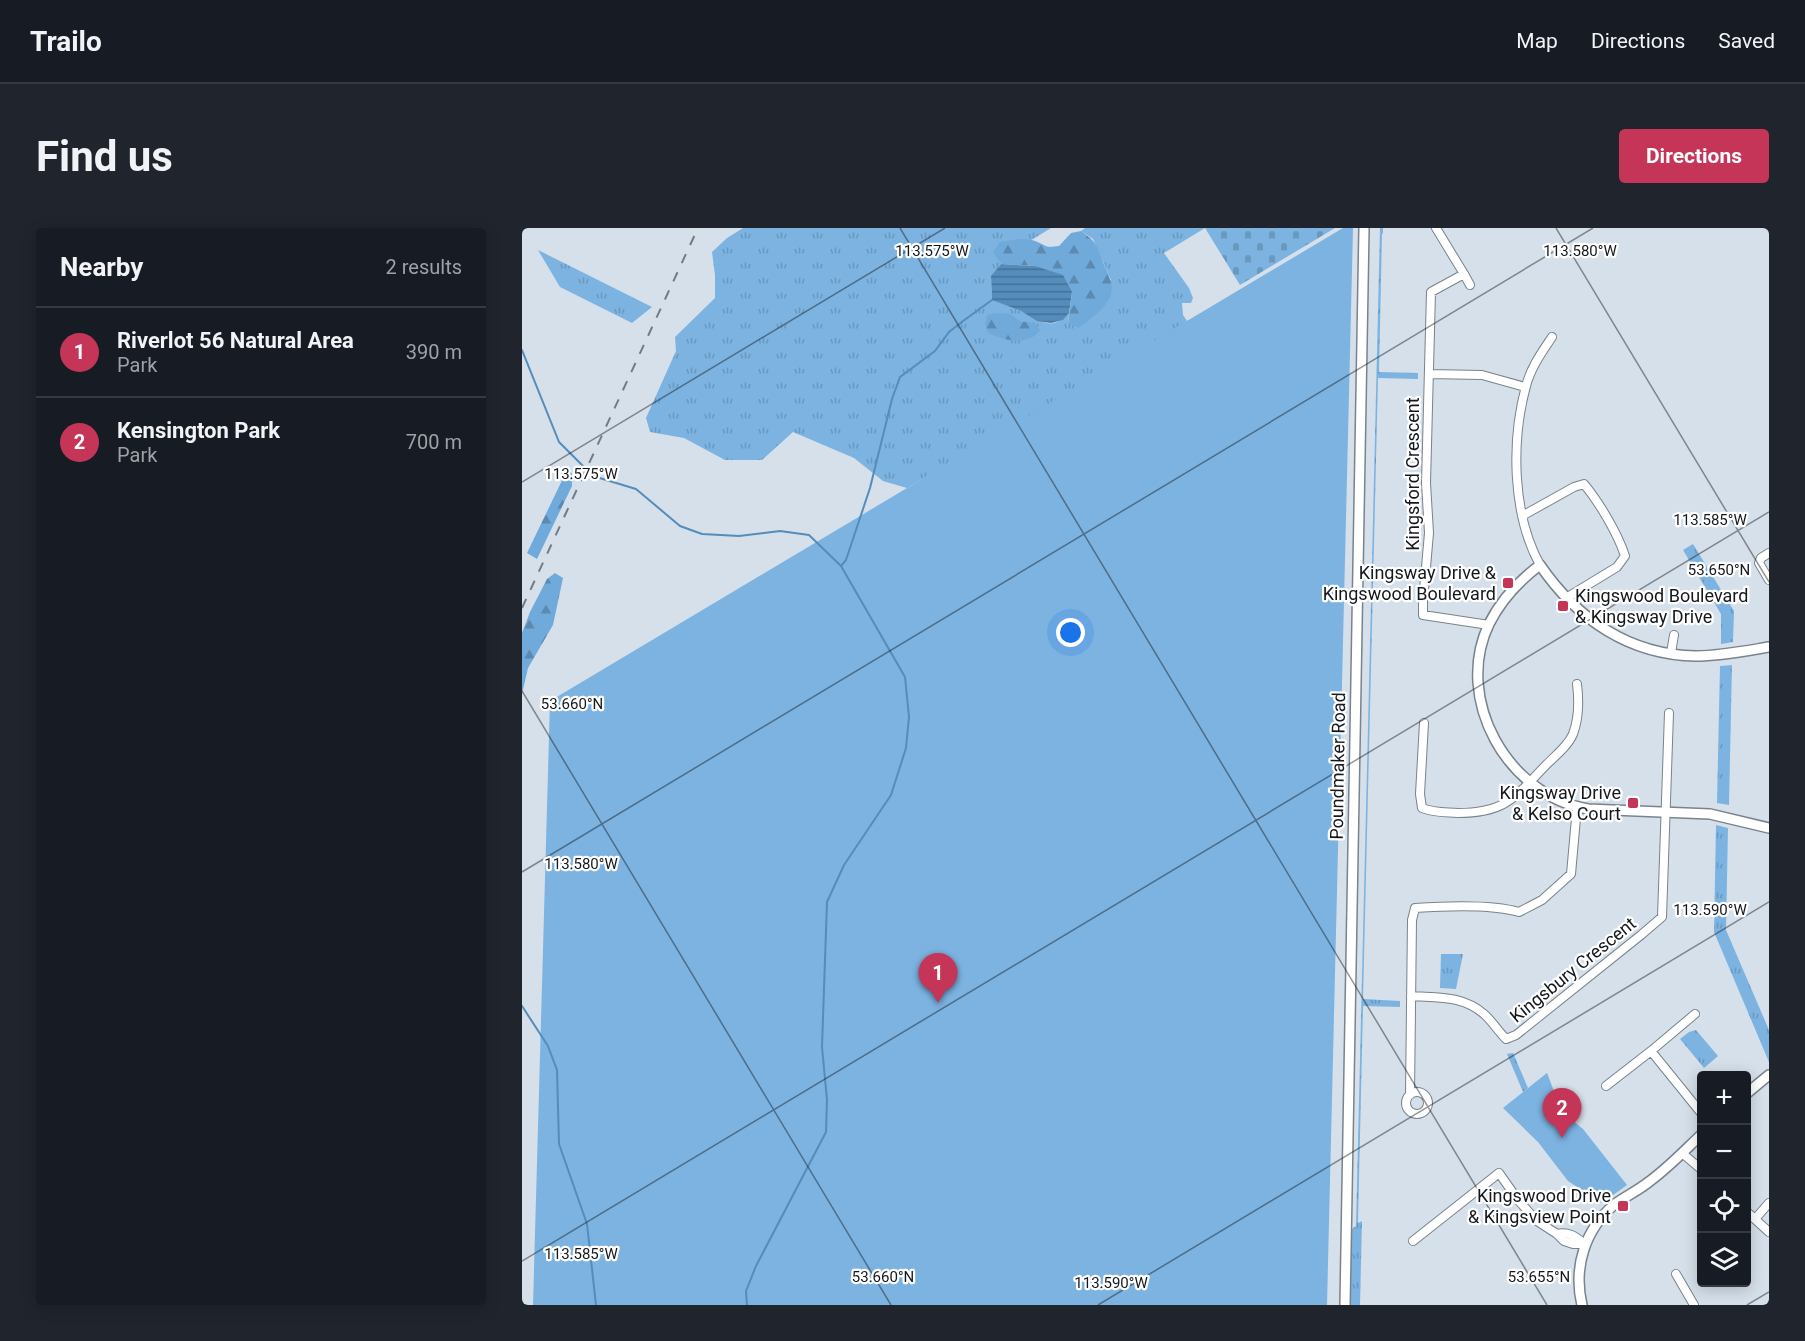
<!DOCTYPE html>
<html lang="en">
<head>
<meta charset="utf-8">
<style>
	body { margin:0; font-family:Roboto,sans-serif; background:#20242c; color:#f1f3f6 }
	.controls { position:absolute; right:18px; bottom:18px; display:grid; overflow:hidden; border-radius:6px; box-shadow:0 3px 15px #0003 }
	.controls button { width:54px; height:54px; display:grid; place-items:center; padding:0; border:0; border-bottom:2px solid #363941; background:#171b24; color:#f1f3f6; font:30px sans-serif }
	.you { position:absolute; left:549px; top:405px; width:21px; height:21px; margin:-15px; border:4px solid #fff; border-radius:50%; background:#1a73e8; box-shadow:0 0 0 9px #1a73e833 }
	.badge { display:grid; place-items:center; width:39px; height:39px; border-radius:50%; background:#c43558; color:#fff; font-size:20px; font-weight:700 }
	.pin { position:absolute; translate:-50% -50px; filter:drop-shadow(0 2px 3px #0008) }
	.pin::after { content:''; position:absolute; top:32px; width:21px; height:18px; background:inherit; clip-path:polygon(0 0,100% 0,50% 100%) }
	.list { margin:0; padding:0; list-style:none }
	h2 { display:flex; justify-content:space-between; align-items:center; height:78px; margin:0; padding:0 24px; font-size:26px }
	h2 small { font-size:20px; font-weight:400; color:#9ea1a6 }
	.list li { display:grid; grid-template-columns:39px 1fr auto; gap:18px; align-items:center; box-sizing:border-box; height:90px; padding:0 24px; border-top:2px solid #363941 }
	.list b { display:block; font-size:22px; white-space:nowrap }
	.list p { margin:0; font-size:20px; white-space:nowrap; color:#9ea1a6 }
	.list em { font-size:20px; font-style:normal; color:#9ea1a6 }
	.icon { flex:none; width:33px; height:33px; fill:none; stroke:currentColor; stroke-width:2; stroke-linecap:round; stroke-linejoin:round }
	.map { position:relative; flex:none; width:1247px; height:1077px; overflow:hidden; border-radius:6px }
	header { display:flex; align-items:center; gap:36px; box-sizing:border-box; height:84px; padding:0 30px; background:#171b24; border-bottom:2px solid #363941 }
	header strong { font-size:28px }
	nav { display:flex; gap:33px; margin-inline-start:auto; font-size:21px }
	.intro { display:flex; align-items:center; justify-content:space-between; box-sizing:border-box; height:144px; padding:0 36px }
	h1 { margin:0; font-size:42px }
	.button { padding:15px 27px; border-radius:6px; background:#c43558; color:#fff; font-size:21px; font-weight:700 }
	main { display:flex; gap:36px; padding:0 36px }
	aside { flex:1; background:#171b24; border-radius:6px; box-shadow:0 3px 15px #0003 }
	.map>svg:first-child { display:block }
</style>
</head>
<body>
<header>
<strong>Trailo</strong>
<nav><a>Map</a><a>Directions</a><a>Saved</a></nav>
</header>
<div class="intro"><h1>Find us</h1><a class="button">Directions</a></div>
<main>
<aside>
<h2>Nearby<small>2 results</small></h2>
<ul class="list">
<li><span class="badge">1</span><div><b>Riverlot 56 Natural Area</b><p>Park</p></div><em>390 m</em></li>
<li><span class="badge">2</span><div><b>Kensington Park</b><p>Park</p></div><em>700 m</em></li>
</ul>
</aside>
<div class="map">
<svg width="1247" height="1077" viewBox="0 0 1247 1077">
	<defs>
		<pattern id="grass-tufts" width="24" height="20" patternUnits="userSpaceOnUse" patternTransform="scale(1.5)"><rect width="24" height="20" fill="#7cb3e1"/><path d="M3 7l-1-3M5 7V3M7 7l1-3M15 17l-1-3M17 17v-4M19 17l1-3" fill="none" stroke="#6a99c0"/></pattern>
		<pattern id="forest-firs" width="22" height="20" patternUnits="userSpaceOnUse" patternTransform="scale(1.5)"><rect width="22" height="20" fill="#70aada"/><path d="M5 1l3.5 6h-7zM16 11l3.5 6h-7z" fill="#5b89b0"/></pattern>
		<pattern id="cemetery-stones" width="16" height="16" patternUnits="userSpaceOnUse" patternTransform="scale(1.5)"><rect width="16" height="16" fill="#7cb3e1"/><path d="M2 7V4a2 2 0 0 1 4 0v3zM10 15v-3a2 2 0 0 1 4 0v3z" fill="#6a99c0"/></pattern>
		<pattern id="water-rules" width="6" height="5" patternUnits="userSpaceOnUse" patternTransform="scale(1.5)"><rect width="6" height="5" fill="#548cbb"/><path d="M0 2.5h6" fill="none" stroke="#447197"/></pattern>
	</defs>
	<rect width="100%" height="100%" fill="#d5e0ea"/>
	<!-- grass -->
	<path fill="url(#grass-tufts)" d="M 221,0 L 529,0 L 477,32 L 479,36 L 469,49 L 470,71 C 479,75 488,78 497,82 C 515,90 529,106 547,85 L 546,95 L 589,52 L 571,11 L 559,3 L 563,0 L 683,0 L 642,25 L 667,60 L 671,70 L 669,75 L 660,75 L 661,87 L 665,93 L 676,89 L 385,260 L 361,253 L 332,230 L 271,204 L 240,232 L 203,232 L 162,210 L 128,204 L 124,190 L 154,123 L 153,109 L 193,70 L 193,47 L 190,24 L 205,10 Z
		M 858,0 L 861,0 L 861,5 L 860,6 L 857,144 L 896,145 L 896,151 L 856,150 L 841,771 L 878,773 L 878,779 L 841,778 L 836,995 L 840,993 L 838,1077 L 825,1077 L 827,1003 L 834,998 Z
		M 16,22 L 130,79 L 110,95 L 38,59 Z
		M 1171,316 L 1212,383 L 1211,414 L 1199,416 L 1199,386 L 1161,322 Z
		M 1210,437 L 1207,577 L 1195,575 L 1198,438 Z
		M 1194,597 L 1206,600 L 1204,702 L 1247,802 L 1247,834 L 1192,704 Z
		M 919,726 L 941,726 L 934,761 L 918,760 Z
		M 1174,802 L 1196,828 L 1182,840 L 1158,811 L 1167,804 Z
		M 991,825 L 1006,860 L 1001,864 L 985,826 Z"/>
	<!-- forest -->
	<path fill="url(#forest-firs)" d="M 559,3 C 576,15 575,18 582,37 C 584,42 587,46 588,51 C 596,73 572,88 557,100 L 546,95 L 550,64 L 513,38 L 479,36 L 471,24 L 478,14 C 489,12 502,9 513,13 C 526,18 522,20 537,18 L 549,5 Z
		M 473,85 L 488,86 L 499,94 C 508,93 513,94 518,102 C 507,119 481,112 466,105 L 463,96 L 465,87 Z
		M 46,240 L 50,246 L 50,258 L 15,331 L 5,325 Z
		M 33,345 L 41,350 L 31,397 L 6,440 L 0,466 L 0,405 L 8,384 L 25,351 Z"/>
	<!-- cemetery -->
	<path fill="url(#cemetery-stones)" d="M 683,0 L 813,0 L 718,57 Z"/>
	<!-- park -->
	<path fill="#7cb3e1" d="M 821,0 L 831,0 L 805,1077 L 11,1077 L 28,473 Z
		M 1025,845 L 1040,884 L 1061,901 L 1105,957 L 1080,975 L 1046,953 L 1016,914 L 981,880 Z"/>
	<!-- water -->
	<path fill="url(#water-rules)" d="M 479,36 L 513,38 L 541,47 L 550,64 L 547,85 L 541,92 L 529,95 L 515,93 L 499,83 L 470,72 L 469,48 Z"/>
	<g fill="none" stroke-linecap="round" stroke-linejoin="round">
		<!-- stream -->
		<path stroke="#548cbb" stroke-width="2" d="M 0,122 L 37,214 L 71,248 L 114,261 L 158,298 L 180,306 L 217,308 L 258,303 L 287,307 L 319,338 L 383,449 L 387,489 L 384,520 L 369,567 L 322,637 L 305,674 L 300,819 L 305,872 L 304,904 L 234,1038 L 224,1063 L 225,1077
			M 319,338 L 324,332 L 348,260 L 370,171 L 378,149 L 413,123 L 427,104 L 441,93 L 470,72
			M 0,778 L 26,818 L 35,842 L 37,916 L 65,996 L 74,1077"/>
		<!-- minor casing -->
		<g stroke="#79838c" stroke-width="10">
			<path id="minor" d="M 914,0 L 942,46
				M 948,57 L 942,46 L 909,64 L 904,255 L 907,305 L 901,373 L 901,387 L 967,397
				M 907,146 L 960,147 L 1003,159
				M 1000,288 L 1052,259 L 1062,256 C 1077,274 1096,306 1103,328 L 1095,339 L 1044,370
				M 1247,325 L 1239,330 L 1237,335 L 1247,352
				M 1018,337 C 990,286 989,213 1004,158 C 1009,139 1020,124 1030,109
				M 1149,425 L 1152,407
				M 902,495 L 898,566 L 900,580 C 912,585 923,584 936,585 C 984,585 993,569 1024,537 C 1033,528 1046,518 1051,506 C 1057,490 1057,472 1055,456
				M 889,768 C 916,770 940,767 962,786 C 970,793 976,803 984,811 L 994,807 L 1119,707 L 1140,689 L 1147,485
				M 1129,823 L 1180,886
				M 1084,858 L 1129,823 L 1173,786
				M884 875a11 11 0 1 1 22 0a11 11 0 1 1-22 0Z
				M 888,867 L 890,692 L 893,680 C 922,678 970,676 997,684 L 1020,672 L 1049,646 L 1055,579
				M 1160,925 L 1180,942
				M 1224,983 L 1247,1004
				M 1233,991 L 1247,975
				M 1035,1006 C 1047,1003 1054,1009 1063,1016
				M 891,1013 L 977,945 L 996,972 L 1015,993 L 1035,1006 L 1042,1013 L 1051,1016 L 1063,1016
				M 1154,1046 L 1172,1077"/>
		</g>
		<!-- tertiary casing -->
		<g stroke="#79838c" stroke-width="12">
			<path id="tertiary" d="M 1247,419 C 1223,423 1198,428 1174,428 C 1107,427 1055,391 1018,337 C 998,352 979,372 967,396 C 931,471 986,568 1066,581 L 1188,586 L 1247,600
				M 1224,866 L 1247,847
				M 823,1077 L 842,0
				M 1060,1077 C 1051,1039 1063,1001 1093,976 C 1104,968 1117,962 1128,953 C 1147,939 1163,922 1180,906"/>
		</g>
		<!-- minor -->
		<use href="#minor" stroke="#fff" stroke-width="8"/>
		<!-- tertiary -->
		<use href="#tertiary" stroke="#fff" stroke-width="9"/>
		<!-- rail -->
		<path stroke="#747b82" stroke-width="2" stroke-dasharray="10 10" stroke-linecap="butt" d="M 0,380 L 176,0"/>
	</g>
	<!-- ticks -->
	<path fill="none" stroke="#14181c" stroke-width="1.5" stroke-opacity="0.45" d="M 378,0 L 1025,1077M 1034,0 L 1247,354M 0,254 L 423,0M 0,463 L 369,1077M 0,644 L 1071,0M 0,1033 L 1247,284M 576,1077 L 1247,674M 1225,1077 L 1247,1064"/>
	<!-- markers -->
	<g fill="#c43558" stroke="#fff" stroke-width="2">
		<rect x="980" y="349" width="12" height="12" rx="3"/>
		<rect x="1035" y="372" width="12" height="12" rx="3"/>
		<rect x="1105" y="569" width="12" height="12" rx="3"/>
		<rect x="1095" y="972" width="12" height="12" rx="3"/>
	</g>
	<g text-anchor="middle" stroke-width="4.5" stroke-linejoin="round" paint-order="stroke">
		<!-- street labels -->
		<g font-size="18" fill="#14181c" stroke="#fff">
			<text transform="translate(891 246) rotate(-90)" y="6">Kingsford Crescent</text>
			<text transform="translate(816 538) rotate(-89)" y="6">Poundmaker Road</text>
			<text transform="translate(1051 742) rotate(-39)" y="6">Kingsbury Crescent</text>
		</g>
		<!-- poi labels -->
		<g font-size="18" fill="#14181c" stroke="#fff" text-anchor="end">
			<text x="974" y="351">Kingsway Drive &amp;<tspan x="974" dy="21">Kingswood Boulevard</tspan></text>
			<text x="1053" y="374" text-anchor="start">Kingswood Boulevard<tspan x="1053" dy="21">&amp; Kingsway Drive</tspan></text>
			<text x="1099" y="571">Kingsway Drive<tspan x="1099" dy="21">&amp; Kelso Court</tspan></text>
			<text x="1089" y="974">Kingswood Drive<tspan x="1089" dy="21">&amp; Kingsview Point</tspan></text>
		</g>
	</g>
	<g font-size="15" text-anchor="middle" fill="#14181c" stroke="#fff" stroke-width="4.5" stroke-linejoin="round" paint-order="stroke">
		<text x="410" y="28">113.575°W</text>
		<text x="1058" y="28">113.580°W</text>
		<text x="59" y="251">113.575°W</text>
		<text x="1188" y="297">113.585°W</text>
		<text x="1197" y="347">53.650°N</text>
		<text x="50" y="481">53.660°N</text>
		<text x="59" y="641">113.580°W</text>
		<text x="1188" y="687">113.590°W</text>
		<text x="59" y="1031">113.585°W</text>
		<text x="361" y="1054">53.660°N</text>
		<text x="1017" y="1054">53.655°N</text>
		<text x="589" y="1060">113.590°W</text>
	</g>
</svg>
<div class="controls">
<button>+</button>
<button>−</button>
<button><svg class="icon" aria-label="locate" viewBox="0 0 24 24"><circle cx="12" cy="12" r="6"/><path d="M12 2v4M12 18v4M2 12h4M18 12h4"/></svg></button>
<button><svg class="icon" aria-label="layers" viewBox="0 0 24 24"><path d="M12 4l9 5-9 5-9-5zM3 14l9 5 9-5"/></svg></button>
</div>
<div class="you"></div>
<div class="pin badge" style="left:416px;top:775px">1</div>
<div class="pin badge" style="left:1040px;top:910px">2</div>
</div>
</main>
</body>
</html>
